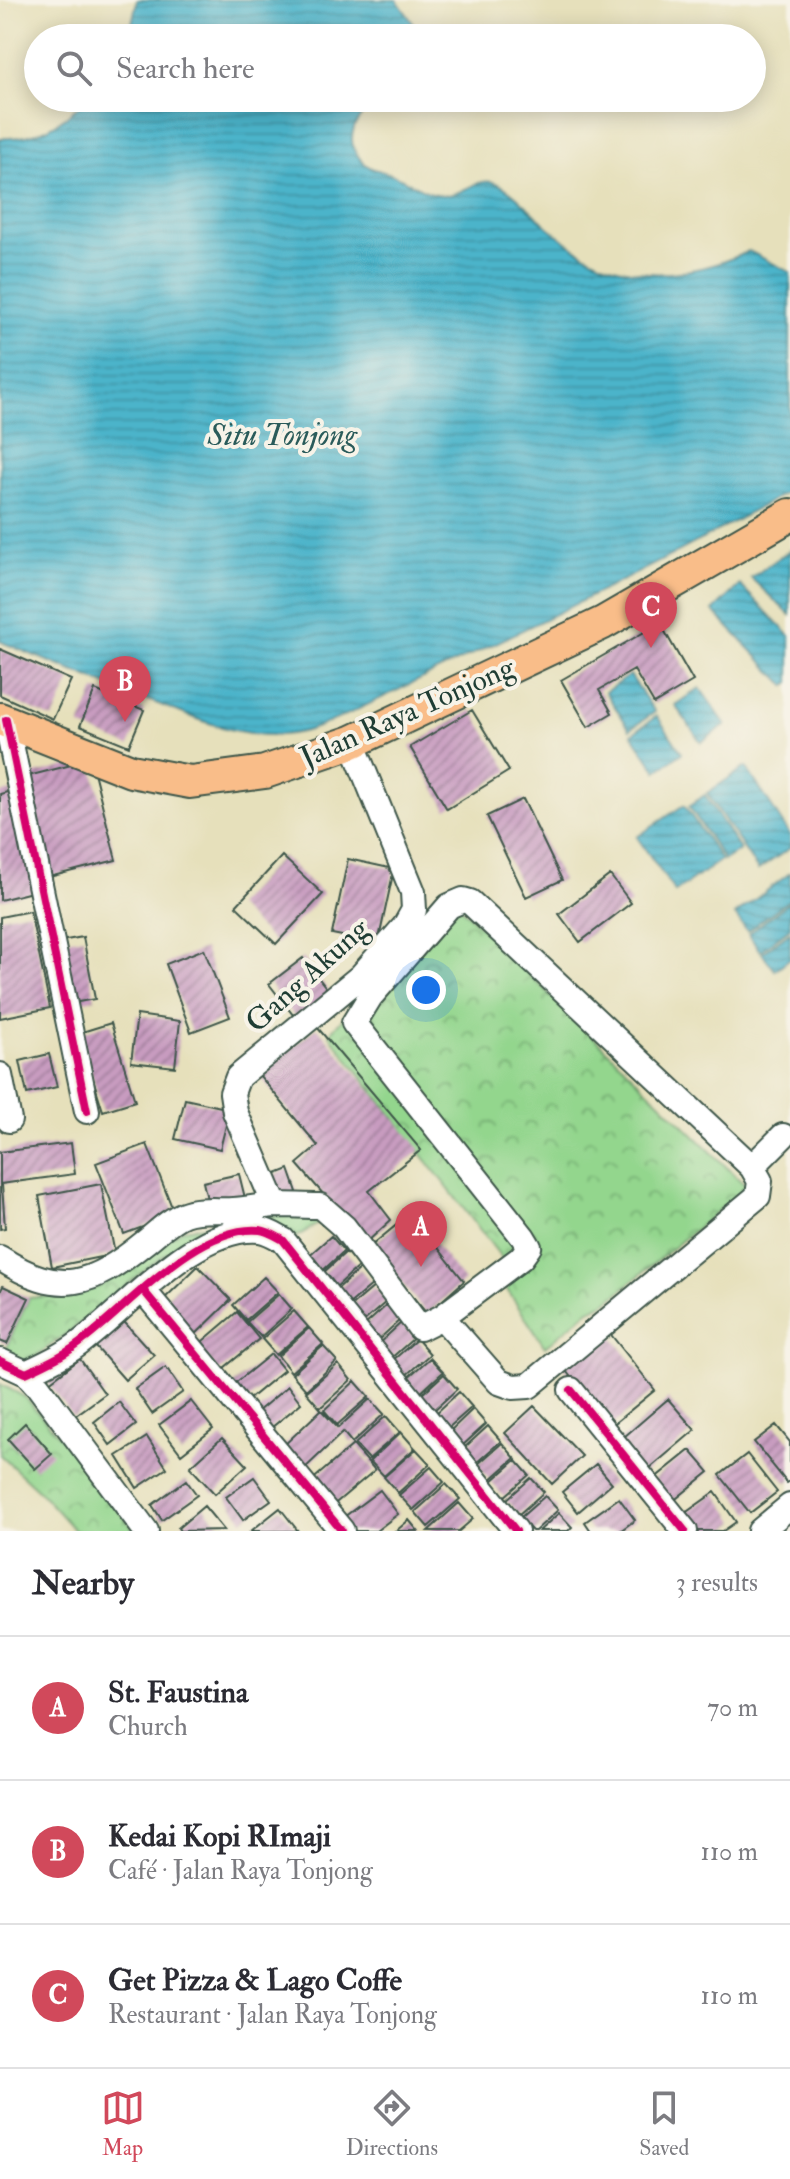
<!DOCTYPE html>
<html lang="en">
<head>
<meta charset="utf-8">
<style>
	body { margin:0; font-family:"IM FELL Double Pica",serif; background:#f7f7f7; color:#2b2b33 }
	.you { position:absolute; left:426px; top:990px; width:28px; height:28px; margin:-20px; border:6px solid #fff; border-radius:50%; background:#1a73e8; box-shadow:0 0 0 12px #1a73e833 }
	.badge { display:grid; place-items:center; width:52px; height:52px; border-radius:50%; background:#d1495b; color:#fff; font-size:26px; font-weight:700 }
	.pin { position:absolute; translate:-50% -66px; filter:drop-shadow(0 2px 4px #0008) }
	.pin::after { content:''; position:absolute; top:42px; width:28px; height:24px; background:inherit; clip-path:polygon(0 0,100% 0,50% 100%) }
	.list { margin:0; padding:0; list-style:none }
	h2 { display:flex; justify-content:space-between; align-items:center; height:104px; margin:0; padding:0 32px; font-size:34px }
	h2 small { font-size:26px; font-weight:400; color:#7c7c81 }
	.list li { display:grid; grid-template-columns:52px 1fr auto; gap:24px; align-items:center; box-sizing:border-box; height:144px; padding:0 32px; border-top:2px solid #e1e1e2 }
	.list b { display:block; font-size:30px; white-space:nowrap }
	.list p { margin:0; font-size:26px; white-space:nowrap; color:#7c7c81 }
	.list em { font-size:26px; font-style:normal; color:#7c7c81 }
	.icon { flex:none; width:44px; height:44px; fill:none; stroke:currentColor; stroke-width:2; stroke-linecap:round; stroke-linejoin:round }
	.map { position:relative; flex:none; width:790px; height:1531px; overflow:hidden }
	.search { position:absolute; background:#fff; box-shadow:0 4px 20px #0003; left:24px; right:24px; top:24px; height:88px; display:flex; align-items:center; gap:20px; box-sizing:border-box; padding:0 28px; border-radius:44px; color:#7c7c81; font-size:30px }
	.sheet { height:536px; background:#fff }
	nav { display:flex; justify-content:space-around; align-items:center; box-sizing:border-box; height:112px; border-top:2px solid #e1e1e2; background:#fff; font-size:22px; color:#7c7c81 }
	nav a { display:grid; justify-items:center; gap:4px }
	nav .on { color:#d1495b }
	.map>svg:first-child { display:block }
</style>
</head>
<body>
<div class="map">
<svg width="790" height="1531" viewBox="0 0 790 1531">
	<defs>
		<pattern id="park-crowns" width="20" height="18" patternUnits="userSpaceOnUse" patternTransform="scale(2)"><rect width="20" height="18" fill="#93d68d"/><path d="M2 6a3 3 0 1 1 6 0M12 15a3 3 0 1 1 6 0" fill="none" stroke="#77af74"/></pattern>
		<pattern id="water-rules" width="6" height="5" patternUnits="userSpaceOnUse" patternTransform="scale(2)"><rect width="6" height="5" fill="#4cb4ca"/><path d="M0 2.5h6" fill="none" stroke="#3f94a5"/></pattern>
		<pattern id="building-hatch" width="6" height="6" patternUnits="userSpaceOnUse" patternTransform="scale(2)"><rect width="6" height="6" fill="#c89bc0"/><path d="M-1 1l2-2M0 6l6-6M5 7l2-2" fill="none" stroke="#a2809d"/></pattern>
	</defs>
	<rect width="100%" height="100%" fill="#f7f3e8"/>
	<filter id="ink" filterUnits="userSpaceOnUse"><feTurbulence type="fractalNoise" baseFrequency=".0125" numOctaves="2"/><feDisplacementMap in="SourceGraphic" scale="16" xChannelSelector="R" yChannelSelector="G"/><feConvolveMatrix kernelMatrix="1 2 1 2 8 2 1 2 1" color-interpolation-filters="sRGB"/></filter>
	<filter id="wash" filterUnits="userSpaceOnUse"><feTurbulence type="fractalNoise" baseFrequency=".006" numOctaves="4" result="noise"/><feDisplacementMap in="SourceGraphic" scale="32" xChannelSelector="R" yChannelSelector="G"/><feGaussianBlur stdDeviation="1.8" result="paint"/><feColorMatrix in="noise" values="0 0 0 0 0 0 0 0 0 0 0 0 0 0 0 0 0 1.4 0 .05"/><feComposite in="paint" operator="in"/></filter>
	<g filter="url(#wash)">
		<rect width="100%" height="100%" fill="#e6e0bb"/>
		<!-- park -->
		<path fill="url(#park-crowns)" stroke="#598a60" stroke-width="2" d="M 449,896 L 747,1187 L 607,1302 L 589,1310 L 545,1347 L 496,1273 L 504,1261 L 329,1034 Z
			M 309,1210 L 328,1218 L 291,1240 L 194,1239 L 166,1254 L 139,1274 L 105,1305 L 28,1362 L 2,1356 L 29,1298 L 72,1294 L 99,1287 L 158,1243 L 184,1229 Z
			M 0,1384 L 25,1397 L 75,1455 L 135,1531 L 75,1531 L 38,1490 L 0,1455 Z"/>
		<!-- water -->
		<path fill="url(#water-rules)" stroke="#36787f" stroke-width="2" d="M 137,0 L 397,0 L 413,23 L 411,38 L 129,38 Z
			M 87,98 L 375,98 C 361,115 342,134 358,156 C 361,161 366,165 371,168 C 381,172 391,173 400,178 C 415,185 428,195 445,195 C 463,196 477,176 496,183 C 513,189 537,218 552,230 C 564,240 578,251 592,258 C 642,284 700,274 749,251 L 790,272 L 790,490 C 645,574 493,644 342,717 C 326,724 308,732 290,734 C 240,740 193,717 148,700 C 99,682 52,663 4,643 L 0,641 L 0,138 C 37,140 61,124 87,98 Z
			M 790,550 L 790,615 L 751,578 Z
			M 740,585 L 790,636 L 790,682 L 786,686 L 713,611 Z
			M 630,675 L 655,712 L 630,729 L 605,692 Z
			M 700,688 L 726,725 L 701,742 L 675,705 Z
			M 657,716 L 682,753 L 657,771 L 632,734 Z
			M 746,767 L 790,835 L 790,848 L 758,870 L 707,793 Z
			M 705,795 L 740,850 L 724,860 L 689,806 Z
			M 684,805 L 721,860 L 675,892 L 637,837 Z
			M 790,873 L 790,899 L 747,931 L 735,915 Z
			M 790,902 L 790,928 L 760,951 L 748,934 Z
			M 790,932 L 790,958 L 775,970 L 762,953 Z"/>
		<g id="blocks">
			<!-- building -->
			<path fill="url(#building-hatch)" d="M 660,623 L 693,681 L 654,704 L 634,670 L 599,690 L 612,713 L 588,727 L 561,680 Z
				M 0,649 L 71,680 L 53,719 L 0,695 Z
				M 95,690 L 144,710 L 129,746 L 80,726 Z
				M 472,710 L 509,771 L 447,809 L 410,747 Z
				M 91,760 L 116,860 L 49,877 L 24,777 Z
				M 11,791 L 36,891 L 0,900 L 0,794 Z
				M 523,799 L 562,880 L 526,897 L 487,816 Z
				M 282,856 L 323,894 L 276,944 L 236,906 Z
				M 348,859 L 394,869 L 378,943 L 332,934 Z
				M 610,875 L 631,903 L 580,942 L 559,914 Z
				M 30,911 L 50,1008 L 0,1018 L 0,917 Z
				M 83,937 L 95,999 L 67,1004 L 55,942 Z
				M 204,949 L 230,1017 L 191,1032 L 166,964 Z
				M 303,958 L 331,994 L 297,1020 L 269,984 Z
				M 137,1015 L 180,1021 L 175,1067 L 131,1062 Z
				M 111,1023 L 135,1101 L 103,1111 L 79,1033 Z
				M 317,1027 L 421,1150 L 369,1191 L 391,1220 L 366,1243 L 297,1164 L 318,1146 L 259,1075 Z
				M 49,1054 L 57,1087 L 27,1094 L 20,1061 Z
				M 185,1099 L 230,1109 L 220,1149 L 175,1139 Z
				M 71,1143 L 75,1174 L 0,1184 L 0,1152 Z
				M 147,1144 L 175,1215 L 124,1234 L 96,1163 Z
				M 289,1169 L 297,1192 L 275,1201 L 266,1178 Z
				M 239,1174 L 245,1198 L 209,1207 L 203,1182 Z
				M 101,1184 L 115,1254 L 52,1267 L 39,1196 Z
				M 0,1185 L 2,1185 L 5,1228 L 0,1229 Z
				M 411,1213 L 464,1281 L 427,1314 L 371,1246 Z
				M 331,1236 L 344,1251 L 320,1273 L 306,1258 Z
				M 346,1252 L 359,1266 L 335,1288 L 322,1274 Z
				M 198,1266 L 231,1300 L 193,1337 L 160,1303 Z
				M 360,1269 L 373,1284 L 348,1305 L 335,1291 Z
				M 264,1277 L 278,1292 L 246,1320 L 233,1305 Z
				M 3,1286 L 29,1298 L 7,1344 L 0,1341 L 0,1292 Z
				M 374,1287 L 387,1301 L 362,1323 L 349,1308 Z
				M 279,1294 L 292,1309 L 261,1337 L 247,1322 Z
				M 388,1304 L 401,1319 L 377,1341 L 364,1326 Z
				M 294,1311 L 308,1327 L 276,1355 L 262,1339 Z
				M 237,1312 L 259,1339 L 219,1372 L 197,1346 Z
				M 117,1314 L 154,1355 L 125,1380 L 89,1339 Z
				M 401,1323 L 415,1337 L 390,1359 L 377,1345 Z
				M 309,1328 L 323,1344 L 291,1372 L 278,1356 Z
				M 608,1331 L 655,1390 L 610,1427 L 563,1367 Z
				M 417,1339 L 430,1354 L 405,1376 L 392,1361 Z
				M 323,1346 L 337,1361 L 306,1390 L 292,1374 Z
				M 271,1354 L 284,1370 L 243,1404 L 229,1388 Z
				M 430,1358 L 443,1372 L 419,1394 L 406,1379 Z
				M 80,1359 L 105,1394 L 73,1417 L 48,1383 Z
				M 338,1364 L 351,1380 L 320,1408 L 306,1392 Z
				M 166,1367 L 183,1392 L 152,1414 L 135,1389 Z
				M 444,1374 L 457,1389 L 433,1411 L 419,1397 Z
				M 355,1381 L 369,1397 L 337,1425 L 324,1410 Z
				M 288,1386 L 301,1403 L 265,1433 L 251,1417 Z
				M 459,1392 L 472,1407 L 447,1429 L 434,1415 Z
				M 370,1399 L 384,1414 L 352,1443 L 343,1432 L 302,1471 L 281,1448 L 321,1410 L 338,1428 Z
				M 668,1399 L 695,1430 L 643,1474 L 617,1443 Z
				M 191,1401 L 213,1429 L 181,1454 L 159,1425 Z
				M 119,1402 L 136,1425 L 110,1445 L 94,1422 Z
				M 534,1406 L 582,1456 L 552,1484 L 505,1433 Z
				M 473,1409 L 486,1424 L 462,1446 L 449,1432 Z
				M 386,1416 L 400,1432 L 369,1459 L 355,1444 Z
				M 25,1423 L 52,1454 L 35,1469 L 8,1439 Z
				M 776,1425 L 790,1442 L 790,1481 L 787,1483 L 754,1442 Z
				M 488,1426 L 501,1441 L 476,1463 L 463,1449 Z
				M 401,1432 L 415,1448 L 384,1476 L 370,1461 Z
				M 147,1437 L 167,1468 L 137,1488 L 117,1456 Z
				M 222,1438 L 247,1465 L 215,1494 L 190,1467 Z
				M 502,1443 L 515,1458 L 490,1480 L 477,1465 Z
				M 353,1445 L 375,1470 L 331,1507 L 310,1482 Z
				M 416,1449 L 430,1464 L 398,1493 L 384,1477 Z
				M 690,1450 L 709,1472 L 672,1502 L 654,1479 Z
				M 747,1454 L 777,1492 L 750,1513 L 720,1475 Z
				M 516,1460 L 529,1475 L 504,1497 L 491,1482 Z
				M 596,1464 L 612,1483 L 578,1512 L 562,1492 Z
				M 431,1467 L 444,1482 L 413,1510 L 399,1495 Z
				M 254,1477 L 271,1500 L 243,1520 L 226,1497 Z
				M 531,1478 L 544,1492 L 519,1514 L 506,1500 Z
				M 186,1480 L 197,1495 L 162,1520 L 152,1505 Z
				M 446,1484 L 460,1499 L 428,1527 L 415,1512 Z
				M 380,1490 L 398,1514 L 376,1531 L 348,1531 L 340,1520 Z
				M 715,1492 L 736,1522 L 723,1531 L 692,1531 L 681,1516 Z
				M 545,1496 L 558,1510 L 535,1531 L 532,1531 L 520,1518 Z
				M 619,1498 L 635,1520 L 620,1531 L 591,1531 L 585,1522 Z
				M 459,1503 L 473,1519 L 459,1531 L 428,1531 Z
				M 204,1506 L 224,1530 L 180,1531 L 178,1528 Z
				M 280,1508 L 298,1531 L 251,1531 Z
				M 559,1513 L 572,1527 L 568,1531 L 539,1531 Z
				M 409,1520 L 418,1531 L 396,1531 Z"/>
		</g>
	</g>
	<g filter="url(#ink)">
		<use href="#blocks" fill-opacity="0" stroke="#3d5548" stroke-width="2"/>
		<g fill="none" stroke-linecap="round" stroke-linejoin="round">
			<!-- minor casing -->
			<g stroke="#3d5548" stroke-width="28">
				<path id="minor" d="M 6,720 L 87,1111
					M 0,1075 L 9,1120
					M 752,1167 L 783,1136
					M 275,1205 L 235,1112 L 232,1093 L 238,1077 L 361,976 L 405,926 L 414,910 L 413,892 L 352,742
					M 0,1258 C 60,1297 91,1286 144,1243 C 157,1233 169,1220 184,1214 C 199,1208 218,1211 233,1210 C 248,1209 262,1206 276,1205 C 291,1205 305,1206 320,1206 L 344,1227 L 420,1328 L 442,1317 L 499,1382 L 513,1387 L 529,1386 L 758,1196 L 760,1181 L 752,1167 L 470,902 L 463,900 L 449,906 L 370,997 L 354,1023 L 523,1237 L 529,1247 L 521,1258 L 442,1317
					M 143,1290 L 342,1531
					M 0,1361 L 26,1373 C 47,1363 67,1354 85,1339 C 131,1304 198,1224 260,1230 C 268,1231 276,1236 283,1240 L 516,1531
					M 26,1373 L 38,1386 L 146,1531
					M 571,1390 L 685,1531
					M 760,1531 L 790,1506"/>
			</g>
			<!-- major casing -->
			<g stroke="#3d5548" stroke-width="36">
				<path id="major" d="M 0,719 L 131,771 L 190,782 L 265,772 L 352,742 L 603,623 L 790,515"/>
			</g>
			<!-- minor -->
			<use href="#minor" stroke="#fff" stroke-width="24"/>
			<!-- major -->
			<use href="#major" stroke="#f9bd89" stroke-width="32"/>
			<!-- cycleway casing -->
			<g stroke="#f7f3e8" stroke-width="13">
				<path id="cycleway" d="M 6,720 L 87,1111
					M 143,1290 L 342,1531
					M 0,1361 L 26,1373 C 47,1363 67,1354 85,1339 C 131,1304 198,1224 260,1230 C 268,1231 276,1236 283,1240 L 516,1531
					M 571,1390 L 685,1531"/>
			</g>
			<!-- cycleway -->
			<use href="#cycleway" stroke="#d6006c" stroke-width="8"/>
		</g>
	</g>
	<g text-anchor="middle" stroke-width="8" stroke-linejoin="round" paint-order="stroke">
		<!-- street labels -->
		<g font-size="30" fill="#1f3d34" stroke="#f7f3e8">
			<text transform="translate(407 712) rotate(-24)" y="10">Jalan Raya Tonjong</text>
			<text transform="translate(307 975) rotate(-42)" y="10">Gang Akung</text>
		</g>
		<!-- water labels -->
		<g font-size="32" font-style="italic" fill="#2a5b5a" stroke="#f7f3e8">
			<text x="282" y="445">Situ Tonjong</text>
		</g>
	</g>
</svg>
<div class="you"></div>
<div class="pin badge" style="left:421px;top:1267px">A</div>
<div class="pin badge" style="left:125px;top:722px">B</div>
<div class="pin badge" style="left:651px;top:648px">C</div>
<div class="search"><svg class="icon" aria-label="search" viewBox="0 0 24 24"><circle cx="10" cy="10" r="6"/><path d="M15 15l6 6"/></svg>Search here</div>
</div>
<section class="sheet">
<h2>Nearby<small>3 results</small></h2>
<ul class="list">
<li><span class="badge">A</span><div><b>St. Faustina</b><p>Church</p></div><em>70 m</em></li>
<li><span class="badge">B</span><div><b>Kedai Kopi RImaji</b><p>Café · Jalan Raya Tonjong</p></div><em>110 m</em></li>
<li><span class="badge">C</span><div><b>Get Pizza &amp; Lago Coffe</b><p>Restaurant · Jalan Raya Tonjong</p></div><em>110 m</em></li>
</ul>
</section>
<nav>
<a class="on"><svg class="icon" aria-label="map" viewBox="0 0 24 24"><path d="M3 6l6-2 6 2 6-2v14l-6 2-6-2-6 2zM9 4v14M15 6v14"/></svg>Map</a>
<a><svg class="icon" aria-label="directions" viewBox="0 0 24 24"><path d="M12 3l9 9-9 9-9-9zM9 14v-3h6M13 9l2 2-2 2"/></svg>Directions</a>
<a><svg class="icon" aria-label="saved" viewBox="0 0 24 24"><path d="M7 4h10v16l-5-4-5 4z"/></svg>Saved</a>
</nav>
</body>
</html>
